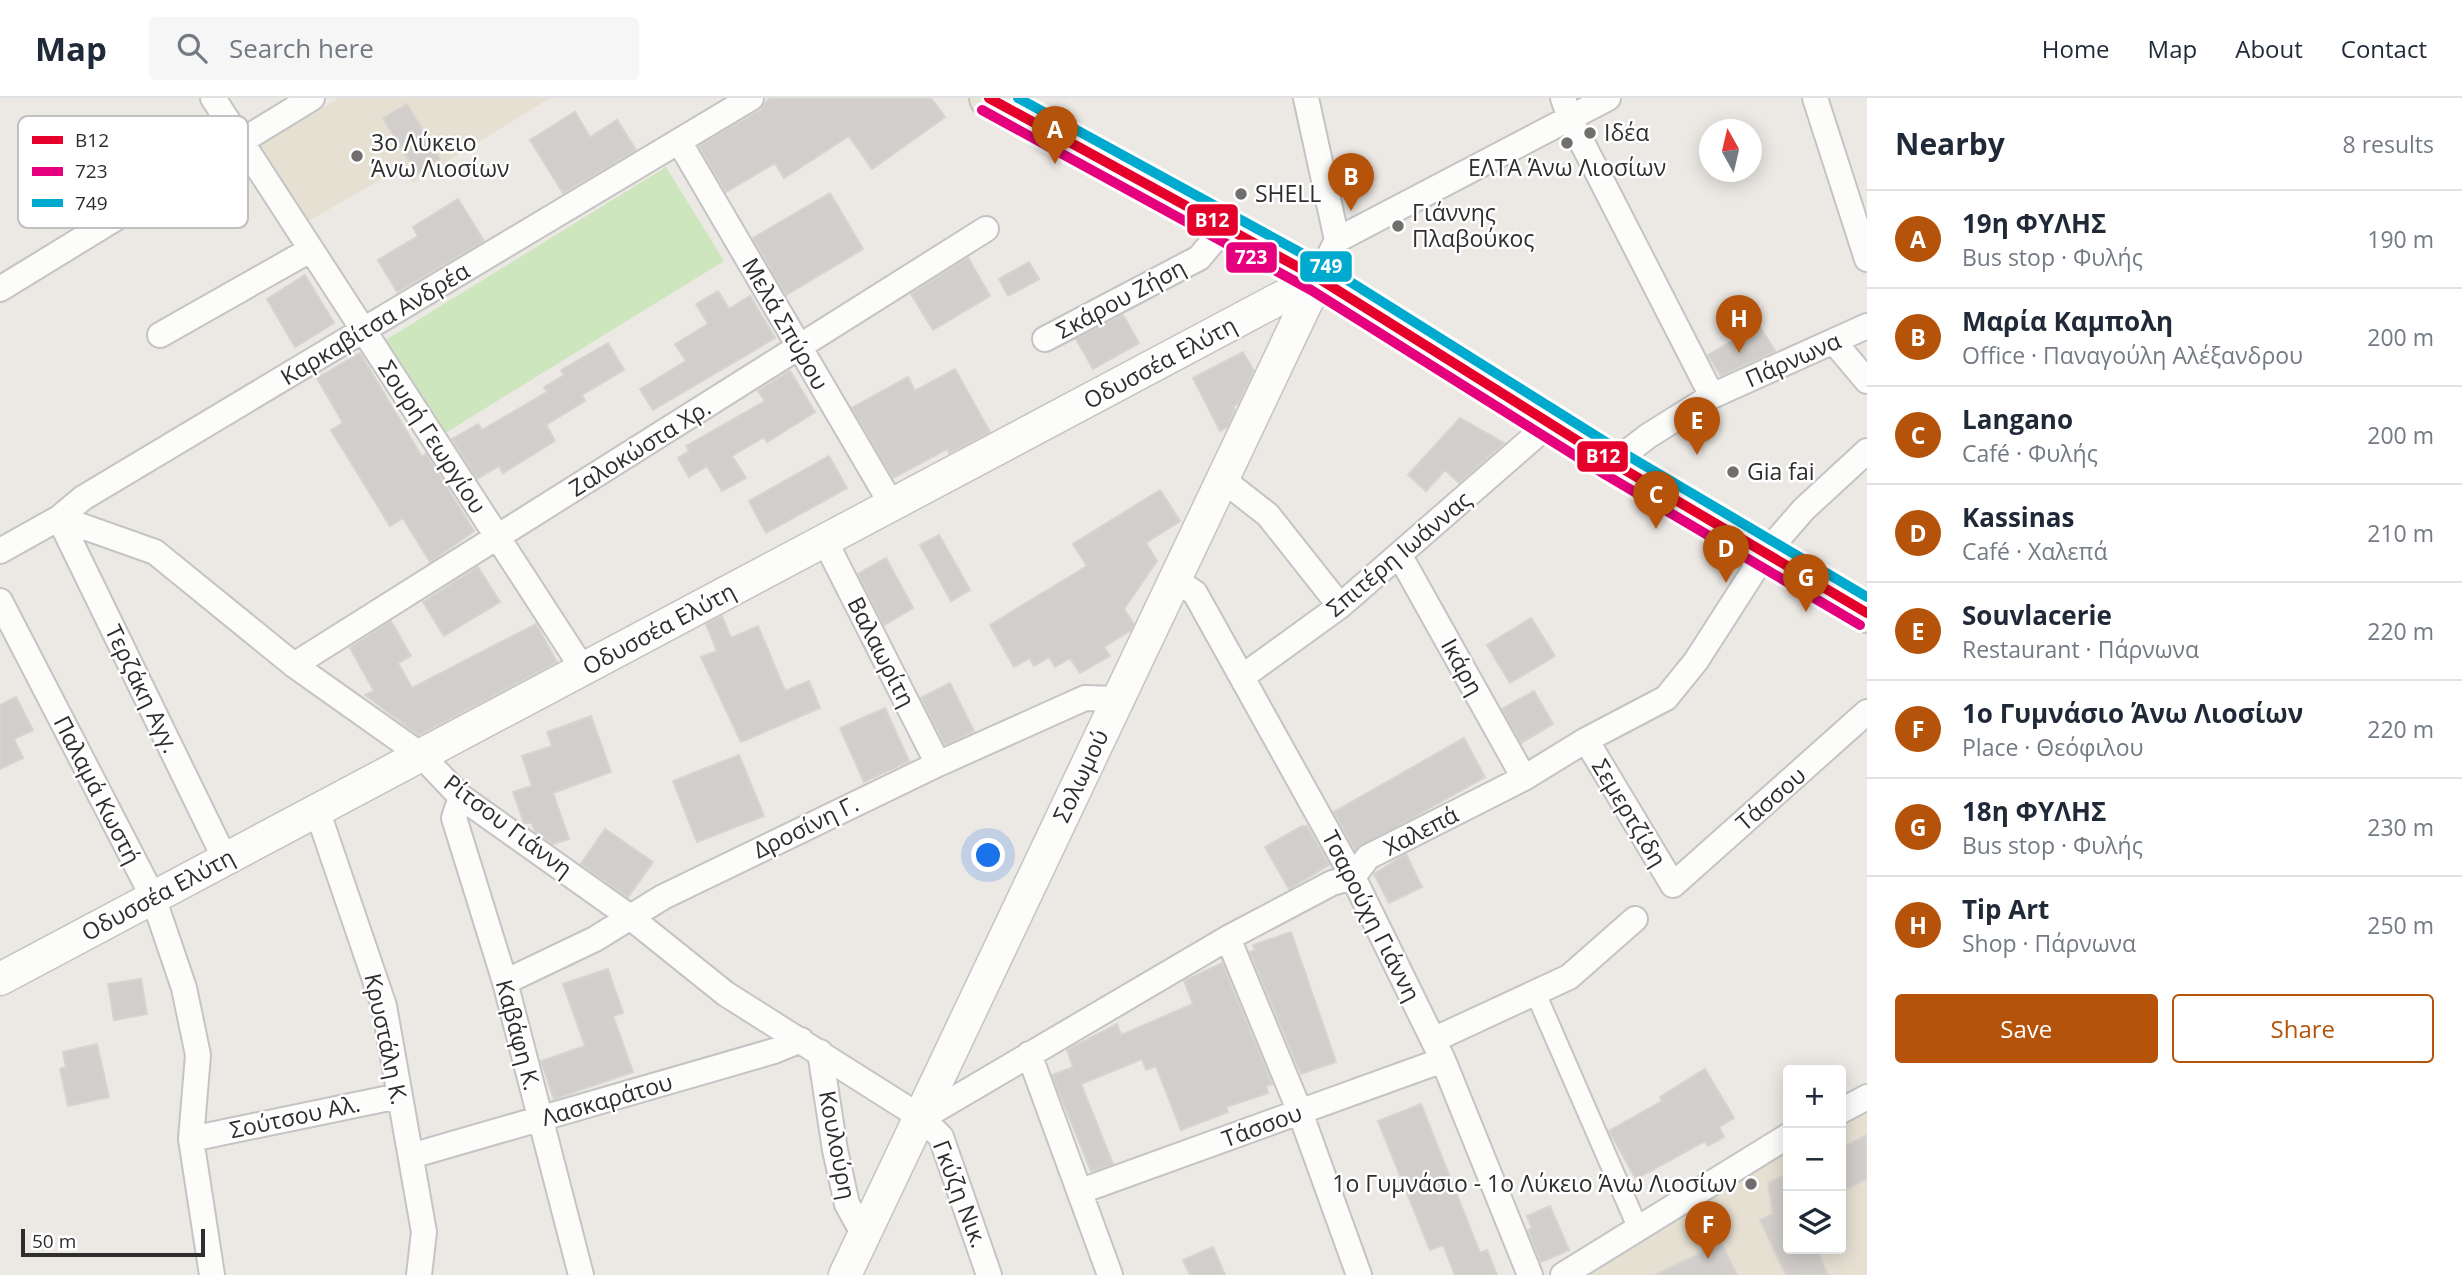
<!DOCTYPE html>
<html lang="en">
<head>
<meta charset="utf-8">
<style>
	body { margin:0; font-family:"Open Sans",sans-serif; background:#f6f6f7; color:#1f2937 }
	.controls { position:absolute; right:21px; bottom:21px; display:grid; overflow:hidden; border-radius:7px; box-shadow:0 4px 18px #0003 }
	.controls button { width:63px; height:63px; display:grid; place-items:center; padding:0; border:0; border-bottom:2px solid #e0e1e3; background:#fff; color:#1f2937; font:35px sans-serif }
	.compass { position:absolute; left:1699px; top:21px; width:63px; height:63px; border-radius:50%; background:#fff; box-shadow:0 4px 18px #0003; rotate:352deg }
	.scale { position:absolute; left:21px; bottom:18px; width:184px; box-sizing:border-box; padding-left:7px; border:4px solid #2e2e2e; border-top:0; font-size:19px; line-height:24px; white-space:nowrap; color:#2e2e2e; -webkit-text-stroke:5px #fff; paint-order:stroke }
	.you { position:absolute; left:989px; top:758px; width:24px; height:24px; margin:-18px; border:5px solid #fff; border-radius:50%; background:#1a73e8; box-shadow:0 0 0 10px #1a73e833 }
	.badge { display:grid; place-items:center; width:46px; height:46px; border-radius:50%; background:#b45309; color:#fff; font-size:23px; font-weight:700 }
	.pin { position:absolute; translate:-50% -58px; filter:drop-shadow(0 2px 4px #0008) }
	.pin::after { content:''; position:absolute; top:37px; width:24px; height:21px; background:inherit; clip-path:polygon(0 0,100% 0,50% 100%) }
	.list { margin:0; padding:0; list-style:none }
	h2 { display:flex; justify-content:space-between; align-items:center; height:91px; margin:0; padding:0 28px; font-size:30px }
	h2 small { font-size:23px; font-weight:400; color:#747a83 }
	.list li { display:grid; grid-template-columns:46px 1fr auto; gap:21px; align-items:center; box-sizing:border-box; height:98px; padding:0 28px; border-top:2px solid #e0e1e3 }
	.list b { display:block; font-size:26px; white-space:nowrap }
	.list p { margin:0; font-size:23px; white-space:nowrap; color:#747a83 }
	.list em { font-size:23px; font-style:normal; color:#747a83 }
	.actions { display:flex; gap:14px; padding:21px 28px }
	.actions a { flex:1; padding:16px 0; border:2px solid #b45309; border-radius:7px; text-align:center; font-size:24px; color:#b45309 }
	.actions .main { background:#b45309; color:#fff }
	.icon { flex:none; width:38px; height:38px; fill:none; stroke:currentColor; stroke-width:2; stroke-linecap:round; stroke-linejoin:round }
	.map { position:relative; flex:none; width:1867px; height:1177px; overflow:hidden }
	header { display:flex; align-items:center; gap:42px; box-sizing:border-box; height:98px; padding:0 35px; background:#fff; border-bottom:2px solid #e0e1e3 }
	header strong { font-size:33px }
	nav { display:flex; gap:38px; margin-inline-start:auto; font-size:24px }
	.search { width:490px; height:63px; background:#f6f6f7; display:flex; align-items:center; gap:18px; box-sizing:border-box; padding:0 24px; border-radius:7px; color:#747a83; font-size:26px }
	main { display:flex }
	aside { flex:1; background:#fff }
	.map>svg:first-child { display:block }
</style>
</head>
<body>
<header>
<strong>Map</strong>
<div class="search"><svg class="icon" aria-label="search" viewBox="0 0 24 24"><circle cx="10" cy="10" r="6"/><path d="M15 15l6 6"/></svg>Search here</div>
<nav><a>Home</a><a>Map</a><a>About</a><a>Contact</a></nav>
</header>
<main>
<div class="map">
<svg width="1867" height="1177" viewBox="0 0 1867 1177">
	<rect width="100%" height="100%" fill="#ece8e4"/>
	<!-- education -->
	<path fill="#e6e0d3" d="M 339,0 L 550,0 L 413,85 L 402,69 L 302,127 L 253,52 Z
		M 1867,999 L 1867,1177 L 1563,1177 L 1788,1041 L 1788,1151 L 1841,1151 L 1841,1013 Z"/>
	<!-- green -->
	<path fill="#cee6be" d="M 666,69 L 724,163 L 442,337 L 384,243 Z"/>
	<!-- building -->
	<path fill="#d1cecb" stroke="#d7d4d0" stroke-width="2" d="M 769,0 L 931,0 L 945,19 L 872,71 L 849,38 L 784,80 L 775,65 L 726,94 L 699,48 L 759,13 Z
		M 407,6 L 440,61 L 417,76 L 383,20 Z
		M 575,14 L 590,39 L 617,22 L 636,52 L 563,95 L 530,42 Z
		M 830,95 L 863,151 L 786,197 L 753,140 Z
		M 458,101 L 484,143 L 397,194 L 378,162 L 418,138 L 413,129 Z
		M 968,160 L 990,198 L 933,232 L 911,196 Z
		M 1029,164 L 1039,181 L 1008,198 L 999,181 Z
		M 305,177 L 334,225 L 295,249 L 267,201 Z
		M 718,193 L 729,211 L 750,198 L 775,240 L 653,312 L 640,291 L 686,263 L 675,246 L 708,226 L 696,206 Z
		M 1123,217 L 1139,245 L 1093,271 L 1076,241 Z
		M 1759,227 L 1775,253 L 1721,278 L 1708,257 Z
		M 608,245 L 624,272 L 582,297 L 585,303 L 546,327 L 555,343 L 503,375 L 499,368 L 477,381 L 452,341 L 478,326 L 482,332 L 547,294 L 544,289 L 564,277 L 561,272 Z
		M 1243,254 L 1254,273 L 1238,306 L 1233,308 L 1235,312 L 1227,329 L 1220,333 L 1193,280 Z
		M 360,255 L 422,359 L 426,356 L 474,433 L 430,464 L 403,420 L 390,428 L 331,332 L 343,325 L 317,280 Z
		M 955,271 L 990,334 L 949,355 L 947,351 L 893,380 L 852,310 L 908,279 L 915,293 Z
		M 790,273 L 815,314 L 767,344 L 764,339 L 732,358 L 746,380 L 722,393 L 707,368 L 689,379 L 678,360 L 689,353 L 686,348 L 765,303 L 758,293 Z
		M 1460,320 L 1504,345 L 1459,385 L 1445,372 L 1426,393 L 1408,377 Z
		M 829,358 L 847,390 L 766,435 L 749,403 Z
		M 1160,392 L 1180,423 L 1146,445 L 1157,463 L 1124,511 L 1134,526 L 1131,532 L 1104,549 L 1110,558 L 1080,575 L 1070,560 L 1055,569 L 1049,559 L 1034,568 L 1030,560 L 1014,569 L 990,527 L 1087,468 L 1073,446 Z
		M 939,437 L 970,492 L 951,503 L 920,447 Z
		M 886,460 L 913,510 L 884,527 L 858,476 Z
		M 478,469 L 500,504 L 444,538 L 423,504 Z
		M 722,518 L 731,540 L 758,528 L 785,593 L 809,583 L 820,610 L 741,644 L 701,559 L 717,553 L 706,526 Z
		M 1531,520 L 1555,558 L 1510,585 L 1487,547 Z
		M 391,523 L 411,558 L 398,565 L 412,590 L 536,526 L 557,564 L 419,637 L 365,597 L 374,593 L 350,550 Z
		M 950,585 L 974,633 L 945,647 L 921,600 Z
		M 1534,593 L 1553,626 L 1521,645 L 1502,611 Z
		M 16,599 L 33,632 L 14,641 L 23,660 L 0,671 L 0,607 Z
		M 885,610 L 909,663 L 864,684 L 840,630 Z
		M 591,618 L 611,674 L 553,695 L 569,741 L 553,746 L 535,733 L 532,725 L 524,725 L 513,694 L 532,688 L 522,658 L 552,648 L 547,634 Z
		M 1464,640 L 1485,679 L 1355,752 L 1334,714 Z
		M 739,657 L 764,718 L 697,744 L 673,683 Z
		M 1302,728 L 1307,728 L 1329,767 L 1289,791 L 1265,749 Z
		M 605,731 L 653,764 L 628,799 L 581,766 Z
		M 1406,756 L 1422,789 L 1389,805 L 1374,776 Z
		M 1291,834 L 1336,964 L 1301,976 L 1250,854 L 1255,852 L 1253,847 Z
		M 1222,865 L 1272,986 L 1266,988 L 1268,995 L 1226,1009 L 1228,1014 L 1181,1032 L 1156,968 L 1146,972 L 1142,961 L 1081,986 L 1113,1066 L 1091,1073 L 1052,977 L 1073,969 L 1067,952 L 1117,926 L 1121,937 L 1193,906 L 1184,883 Z
		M 608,871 L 623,915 L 613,918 L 633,974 L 554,1001 L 541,963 L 585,948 L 563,886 Z
		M 141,881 L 147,916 L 114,922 L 108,886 Z
		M 97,946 L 109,999 L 68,1008 L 60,971 L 66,969 L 63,954 Z
		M 1705,971 L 1734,1020 L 1719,1029 L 1724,1039 L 1708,1048 L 1705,1043 L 1636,1081 L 1609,1033 L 1662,1003 L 1660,999 Z
		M 1421,1006 L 1480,1155 L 1487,1152 L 1497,1177 L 1455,1177 L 1443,1147 L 1430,1152 L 1378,1023 Z
		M 1867,1037 L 1867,1081 L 1841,1094 L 1841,1050 Z
		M 1788,1075 L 1788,1151 L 1816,1151 L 1828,1177 L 1786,1177 L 1760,1122 L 1773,1116 L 1768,1085 Z
		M 1550,1108 L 1569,1152 L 1541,1164 L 1528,1132 L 1532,1130 L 1527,1118 Z
		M 1721,1145 L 1737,1177 L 1655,1177 Z
		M 1213,1149 L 1225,1177 L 1190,1177 L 1183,1162 Z"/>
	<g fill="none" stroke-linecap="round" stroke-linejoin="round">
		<!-- pedestrian casing -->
		<g stroke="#c5c4c5" stroke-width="23">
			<path id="pedestrian" d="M 1536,896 L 1638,1130"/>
		</g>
		<!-- minor casing -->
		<g stroke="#c5c4c5" stroke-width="28">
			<path id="minor" d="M 213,0 L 583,571
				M 1306,0 L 1337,142
				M 1563,0 L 1570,21 L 1712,298
				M 1815,0 L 1867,161
				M 680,45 L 892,407
				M 1318,180 L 1337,142 L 1608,0
				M 0,191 L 312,0
				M 160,237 L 310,152
				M 1045,241 L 1199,160 L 1225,129
				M 1834,244 L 1867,283
				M 1613,365 L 1648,338 L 1712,298 L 1867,228
				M 1222,381 L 1268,417 L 1340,508
				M 59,420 L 155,454 L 294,567 L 421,657 L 461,699 L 630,819 L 726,896 L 922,1020 L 941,1039 L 989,1177
				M 59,420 L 225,761
				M 825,443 L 938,666
				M 0,453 L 59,420 L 83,400 L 751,0
				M 1400,458 L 1524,680
				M 1174,481 L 1195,495 L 1353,779 L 1443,962 L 1530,1177
				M 0,503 L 153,799 L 184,890 L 198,957 L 191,1041 L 212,1177
				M 294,567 L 986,131
				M 1242,579 L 1340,508 L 1549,326
				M 1586,642 L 1673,787 L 1867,614
				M 461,699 L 454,720 L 505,884 L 581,1177
				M 317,712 L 384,908 L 424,1134 L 419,1177
				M 1228,840 L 1300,1014 L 1359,1177
				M 505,884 L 595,841 L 663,799 L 938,666 L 1085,600 L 1116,601
				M 1433,942 L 1569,879 L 1635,821
				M 820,954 L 835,1052 L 847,1106 L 864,1137
				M 1029,956 L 1110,1177
				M 1841,1013 L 1867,999
				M 922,1020 L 1228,840 L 1332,785 L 1353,779 L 1368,759 L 1524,680 L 1586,642 L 1666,600 L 1696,563 L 1764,457 L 1804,411 L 1867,353
				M 191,1041 L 399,998
				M 411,1058 L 774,953 L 801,942
				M 1081,1093 L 1443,962
				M 1563,1177 L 1788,1038"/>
		</g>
		<!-- tertiary casing -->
		<g stroke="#c5c4c5" stroke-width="35">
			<path id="tertiary" d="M 0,881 L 1318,180
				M 845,1177 L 1318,180"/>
		</g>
		<!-- primary casing -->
		<g stroke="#c6c5c4" stroke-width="42">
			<path id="primary" d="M 989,0 L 1318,180 L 1613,365 L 1867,515"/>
		</g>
		<!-- pedestrian -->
		<use href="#pedestrian" stroke="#fcfcfb" stroke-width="19"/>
		<!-- minor -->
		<use href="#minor" stroke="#fcfcfb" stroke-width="24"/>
		<!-- tertiary -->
		<use href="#tertiary" stroke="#fcfcfb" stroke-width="32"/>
		<!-- primary -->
		<use href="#primary" stroke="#e8e4d6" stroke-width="38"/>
		<!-- bus-1 casing -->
		<g stroke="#fff" stroke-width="16">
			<path id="bus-1" d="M 989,0 L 1318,180 L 1613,365 L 1867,515"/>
		</g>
		<!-- bus-2 casing -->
		<g stroke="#fff" stroke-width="16">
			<path id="bus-2" d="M 982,12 L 1311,192 L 1606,377 L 1860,527"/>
		</g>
		<!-- bus-3 casing -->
		<g stroke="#fff" stroke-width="16">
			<path id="bus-3" d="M 1018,0 L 1325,168 L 1620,353 L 1867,499"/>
		</g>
		<!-- bus-1 -->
		<use href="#bus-1" stroke="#e4002b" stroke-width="10"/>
		<!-- bus-2 -->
		<use href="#bus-2" stroke="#e5007d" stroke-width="10"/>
		<!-- bus-3 -->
		<use href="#bus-3" stroke="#00a9ce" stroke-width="10"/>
	</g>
	<!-- markers -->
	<g fill="#706f6e" stroke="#fff" stroke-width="2.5">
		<circle cx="1590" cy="35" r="7"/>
		<circle cx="1567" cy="45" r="7"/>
		<circle cx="357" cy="58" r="7"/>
		<circle cx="1241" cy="96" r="7"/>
		<circle cx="1398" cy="128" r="7"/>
		<circle cx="1733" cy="374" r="7"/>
		<circle cx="1751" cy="1086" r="7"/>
	</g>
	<g text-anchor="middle" stroke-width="5" stroke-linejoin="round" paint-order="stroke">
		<!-- poi labels -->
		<g font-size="23" fill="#2e2e2e" stroke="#fff" text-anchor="start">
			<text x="1604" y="43">Ιδέα</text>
			<text x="371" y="53">3ο Λύκειο<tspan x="371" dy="26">Άνω Λιοσίων</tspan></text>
			<text x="1567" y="78" text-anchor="middle">ΕΛΤΑ Άνω Λιοσίων</text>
			<text x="1255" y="104">SHELL</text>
			<text x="1412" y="123">Γιάννης<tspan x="1412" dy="26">Πλαβούκος</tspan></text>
			<text x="1747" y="382">Gia fai</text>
			<text x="1737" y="1094" text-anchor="end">1ο Γυμνάσιο - 1ο Λύκειο Άνω Λιοσίων</text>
		</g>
		<!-- street labels -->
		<g font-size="23" fill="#2e2e2e" stroke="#fff">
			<text transform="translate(1121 201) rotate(-28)" y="8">Σκάρου Ζήση</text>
			<text transform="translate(375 226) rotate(-31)" y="8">Καρκαβίτσα Ανδρέα</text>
			<text transform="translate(785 226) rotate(60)" y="8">Μελά Σπύρου</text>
			<text transform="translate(1793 262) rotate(-24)" y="8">Πάρνωνα</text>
			<text transform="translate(1160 265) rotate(-28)" y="8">Οδυσσέα Ελύτη</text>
			<text transform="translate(432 339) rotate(57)" y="8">Σουρή Γεωργίου</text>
			<text transform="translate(640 350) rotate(-32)" y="8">Ζαλοκώστα Χρ.</text>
			<text transform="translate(1399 456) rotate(-40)" y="8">Σπιτέρη Ιωάννας</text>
			<text transform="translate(659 531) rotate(-28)" y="8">Οδυσσέα Ελύτη</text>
			<text transform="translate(881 554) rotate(63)" y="8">Βαλαωρίτη</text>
			<text transform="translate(1462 569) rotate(61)" y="8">Ικάρη</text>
			<text transform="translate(142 591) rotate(64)" y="8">Τερζάκη Αγγ.</text>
			<text transform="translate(1081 678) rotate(-65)" y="8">Σολωμού</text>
			<text transform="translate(97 692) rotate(63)" y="8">Παλαμά Κωστή</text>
			<text transform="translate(1771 701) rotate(-41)" y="8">Τάσσου</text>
			<text transform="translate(1629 715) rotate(59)" y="8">Σεμερτζίδη</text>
			<text transform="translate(508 728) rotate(37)" y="8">Ρίτσου Γιάννη</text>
			<text transform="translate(806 729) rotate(-26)" y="8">Δροσίνη Γ.</text>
			<text transform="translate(1421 733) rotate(-27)" y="8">Χαλεπά</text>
			<text transform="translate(158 797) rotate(-28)" y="8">Οδυσσέα Ελύτη</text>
			<text transform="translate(1371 818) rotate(63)" y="8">Τσαρούχη Γιάννη</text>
			<text transform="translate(518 937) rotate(75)" y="8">Καβάφη Κ.</text>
			<text transform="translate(386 941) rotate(78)" y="8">Κρυστάλη Κ.</text>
			<text transform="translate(607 1002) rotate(-16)" y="8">Λασκαράτου</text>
			<text transform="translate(295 1019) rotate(-12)" y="8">Σούτσου Αλ.</text>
			<text transform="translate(1262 1028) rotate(-20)" y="8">Τάσσου</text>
			<text transform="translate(837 1047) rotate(79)" y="8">Κουλούρη</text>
			<text transform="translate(960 1096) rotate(69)" y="8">Γκύζη Νικ.</text>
		</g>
	</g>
	<!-- legend -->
	<rect x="18" y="18" width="230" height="112" rx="10" fill="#fff" stroke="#c0c0c0" stroke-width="2"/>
	<rect x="32" y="38" width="31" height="8" fill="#e4002b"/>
	<rect x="32" y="69" width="31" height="9" fill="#e5007d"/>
	<rect x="32" y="101" width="31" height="8" fill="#00a9ce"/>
	<g font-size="19" fill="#2e2e2e">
		<text x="75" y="49">Β12</text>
		<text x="75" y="80">723</text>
		<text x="75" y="112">749</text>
	</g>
	<g stroke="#fff" stroke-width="2.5">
		<rect x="1186" y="105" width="53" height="34" rx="7" fill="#e4002b"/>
		<rect x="1225" y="143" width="53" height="33" rx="7" fill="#e5007d"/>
		<rect x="1299" y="152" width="54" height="33" rx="7" fill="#00a9ce"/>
		<rect x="1576" y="342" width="53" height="33" rx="7" fill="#e4002b"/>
	</g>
	<g font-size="19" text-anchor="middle" font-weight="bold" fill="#fff">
		<text x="1212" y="129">Β12</text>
		<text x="1251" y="166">723</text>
		<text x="1326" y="175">749</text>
		<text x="1603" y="365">Β12</text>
	</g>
</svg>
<div class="controls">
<button>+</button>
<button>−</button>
<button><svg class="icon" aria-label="layers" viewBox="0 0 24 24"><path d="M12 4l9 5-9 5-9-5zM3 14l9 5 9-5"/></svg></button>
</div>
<svg class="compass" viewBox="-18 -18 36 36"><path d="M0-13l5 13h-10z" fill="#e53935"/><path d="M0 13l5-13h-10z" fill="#747a83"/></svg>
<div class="scale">50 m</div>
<div class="you"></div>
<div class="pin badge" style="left:1055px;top:66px">A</div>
<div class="pin badge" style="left:1351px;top:113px">B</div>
<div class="pin badge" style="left:1656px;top:431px">C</div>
<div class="pin badge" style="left:1726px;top:485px">D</div>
<div class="pin badge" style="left:1697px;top:357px">E</div>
<div class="pin badge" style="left:1708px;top:1161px">F</div>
<div class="pin badge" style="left:1806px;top:514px">G</div>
<div class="pin badge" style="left:1739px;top:255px">H</div>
</div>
<aside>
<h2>Nearby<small>8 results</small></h2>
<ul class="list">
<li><span class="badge">A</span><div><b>19η ΦΥΛΗΣ</b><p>Bus stop · Φυλής</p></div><em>190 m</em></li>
<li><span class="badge">B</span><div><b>Μαρία Καμπολη</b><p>Office · Παναγούλη Αλέξανδρου</p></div><em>200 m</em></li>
<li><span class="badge">C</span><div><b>Langano</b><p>Café · Φυλής</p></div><em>200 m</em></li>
<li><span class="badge">D</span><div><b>Kassinas</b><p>Café · Χαλεπά</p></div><em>210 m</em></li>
<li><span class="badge">E</span><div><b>Souvlacerie</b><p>Restaurant · Πάρνωνα</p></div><em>220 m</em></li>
<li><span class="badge">F</span><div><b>1ο Γυμνάσιο Άνω Λιοσίων</b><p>Place · Θεόφιλου</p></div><em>220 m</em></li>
<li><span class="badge">G</span><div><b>18η ΦΥΛΗΣ</b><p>Bus stop · Φυλής</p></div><em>230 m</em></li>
<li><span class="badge">H</span><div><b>Tip Art</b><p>Shop · Πάρνωνα</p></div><em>250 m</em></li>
</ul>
<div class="actions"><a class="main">Save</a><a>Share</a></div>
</aside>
</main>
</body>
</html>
